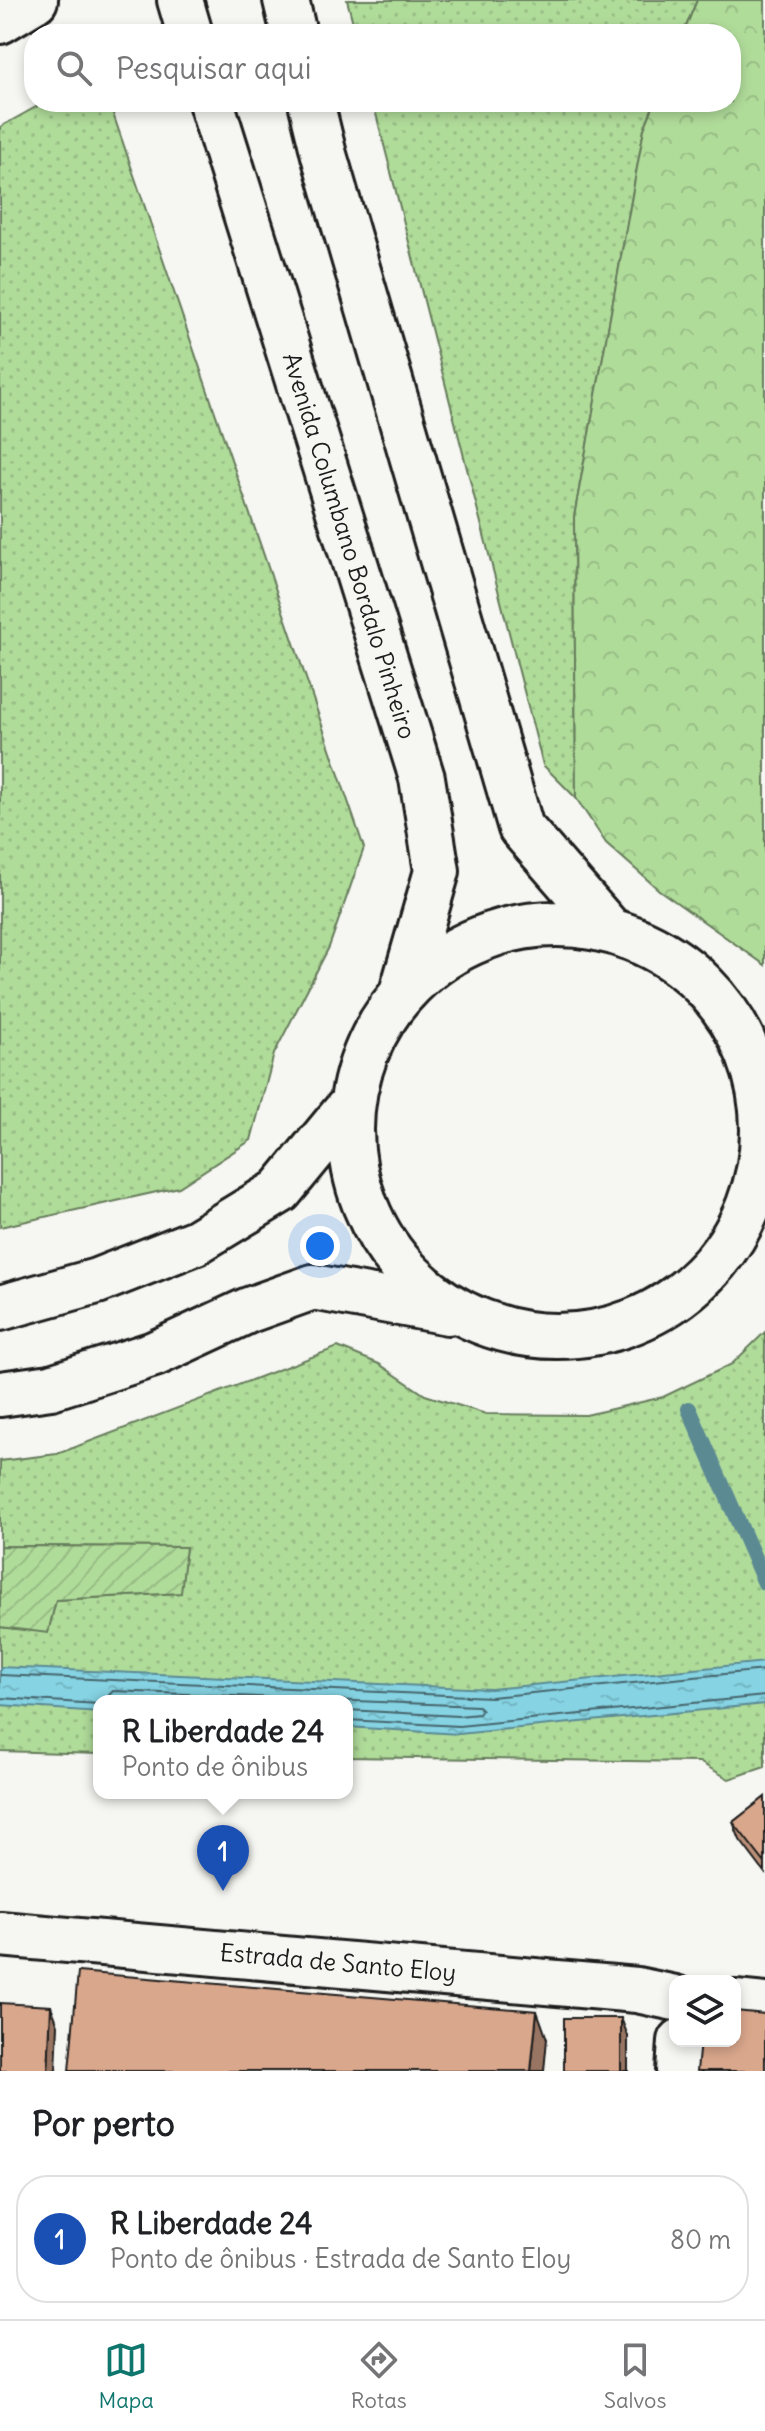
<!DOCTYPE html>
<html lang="pt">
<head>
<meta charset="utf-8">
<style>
	body { margin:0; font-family:Delius,sans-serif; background:#f2f2f2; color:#202124 }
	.controls { position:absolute; right:24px; bottom:24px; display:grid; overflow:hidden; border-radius:16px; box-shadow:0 4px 12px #0003 }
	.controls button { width:72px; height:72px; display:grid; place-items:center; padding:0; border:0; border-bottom:2px solid #e0e0e0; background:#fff; color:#202124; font:40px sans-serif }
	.you { position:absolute; left:320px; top:1246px; width:28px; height:28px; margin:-20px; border:6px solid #fff; border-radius:50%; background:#1a73e8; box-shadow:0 0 0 12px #1a73e833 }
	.badge { display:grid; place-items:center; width:52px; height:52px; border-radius:50%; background:#0f766e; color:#fff; font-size:26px; font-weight:700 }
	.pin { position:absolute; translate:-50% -66px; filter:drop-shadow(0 2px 4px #0008) }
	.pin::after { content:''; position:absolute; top:42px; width:28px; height:24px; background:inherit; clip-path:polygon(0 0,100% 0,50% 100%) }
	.popup { position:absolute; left:93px; top:1695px; width:260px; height:104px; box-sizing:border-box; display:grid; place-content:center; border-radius:16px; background:#fff; filter:drop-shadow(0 2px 6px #0005); font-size:26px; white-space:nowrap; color:#757577 }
	.popup b { font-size:30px; color:#202124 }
	.popup::after { content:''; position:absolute; left:50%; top:100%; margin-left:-16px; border:16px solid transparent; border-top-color:#fff }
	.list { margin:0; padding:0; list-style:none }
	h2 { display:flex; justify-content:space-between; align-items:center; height:104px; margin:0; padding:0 32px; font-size:34px }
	h2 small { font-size:26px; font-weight:400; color:#757577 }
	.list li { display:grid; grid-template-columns:52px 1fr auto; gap:24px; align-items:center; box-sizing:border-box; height:128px; margin:0 16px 16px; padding:0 16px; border:2px solid #e0e0e0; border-radius:32px }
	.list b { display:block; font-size:30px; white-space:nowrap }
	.list p { margin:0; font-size:26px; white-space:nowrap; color:#757577 }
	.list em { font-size:26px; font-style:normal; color:#757577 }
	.icon { flex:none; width:44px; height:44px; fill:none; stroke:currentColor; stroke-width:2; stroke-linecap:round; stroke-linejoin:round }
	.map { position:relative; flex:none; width:765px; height:2071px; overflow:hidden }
	.search { position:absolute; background:#fff; box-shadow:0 4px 12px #0003; left:24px; right:24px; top:24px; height:88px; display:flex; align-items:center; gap:20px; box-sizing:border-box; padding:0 28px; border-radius:32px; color:#757577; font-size:30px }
	.sheet { height:248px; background:#fff }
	nav { display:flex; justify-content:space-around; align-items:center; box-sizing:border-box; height:112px; border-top:2px solid #e0e0e0; background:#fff; font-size:22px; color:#757577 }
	nav a { display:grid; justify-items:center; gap:4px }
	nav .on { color:#0f766e }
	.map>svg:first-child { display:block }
</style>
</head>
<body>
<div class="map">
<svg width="765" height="2071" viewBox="0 0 765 2071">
	<defs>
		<pattern id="grass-dots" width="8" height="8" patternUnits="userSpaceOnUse" patternTransform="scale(2)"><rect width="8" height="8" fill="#b0dc9a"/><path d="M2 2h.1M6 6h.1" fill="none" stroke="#97bc84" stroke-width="1.8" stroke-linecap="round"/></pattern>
		<pattern id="park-crowns" width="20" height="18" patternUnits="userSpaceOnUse" patternTransform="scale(2)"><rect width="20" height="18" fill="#b0dc9a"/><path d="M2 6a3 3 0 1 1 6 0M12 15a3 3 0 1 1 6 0" fill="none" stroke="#97bc84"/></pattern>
		<pattern id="garden-furrows" width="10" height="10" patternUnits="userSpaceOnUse" patternTransform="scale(2)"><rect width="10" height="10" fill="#b0dc9a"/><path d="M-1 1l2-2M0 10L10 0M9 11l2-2" fill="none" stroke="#97bc84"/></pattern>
		<pattern id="water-ripples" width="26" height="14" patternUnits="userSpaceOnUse" patternTransform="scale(2)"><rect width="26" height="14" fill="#85d3e3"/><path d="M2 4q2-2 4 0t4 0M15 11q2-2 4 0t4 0" fill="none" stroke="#72b5c2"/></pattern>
	</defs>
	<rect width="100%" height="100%" fill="#f6f6f2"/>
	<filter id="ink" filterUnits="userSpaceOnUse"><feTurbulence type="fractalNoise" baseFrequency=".0125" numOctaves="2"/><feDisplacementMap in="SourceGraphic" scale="16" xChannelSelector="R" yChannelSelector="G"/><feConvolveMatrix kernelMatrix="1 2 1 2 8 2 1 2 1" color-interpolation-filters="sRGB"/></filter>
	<g filter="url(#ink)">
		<!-- grass -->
		<path fill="url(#grass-dots)" stroke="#667c5b" stroke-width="2" d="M 347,0 L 697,0 L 683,34 L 356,34 Z
			M 45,102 L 109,102 L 364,848 L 329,947 L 274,1054 L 251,1140 L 179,1187 L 0,1227 L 0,127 Z
			M 373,102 L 655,102 L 644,129 L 574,517 L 576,798 L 543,765 Z
			M 765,1332 L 765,1767 L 729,1779 L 699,1762 L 347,1757 L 347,1701 L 99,1701 L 99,1754 L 0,1751 L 0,1627 L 48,1632 L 56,1600 L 180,1593 L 186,1547 L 0,1546 L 0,1461 L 57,1454 L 338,1347 L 379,1364 L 425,1395 L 486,1414 L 586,1415 L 663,1397 L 732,1364 Z"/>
		<!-- park -->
		<path fill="url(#park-crowns)" stroke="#667c5b" stroke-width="2" d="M 697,0 L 765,0 L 765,965 L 659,890 L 606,843 L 576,798 L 574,517 L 644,129 L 655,102 L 731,102 L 731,34 L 683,34 Z"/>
		<!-- garden -->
		<path fill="url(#garden-furrows)" stroke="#667c5b" stroke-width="2" d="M 0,1546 L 186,1547 L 181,1593 L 56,1600 L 48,1633 L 0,1627 Z"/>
		<!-- water -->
		<path fill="url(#water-ripples)" stroke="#5b8a93" stroke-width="2" d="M 765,1662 L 765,1704 L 459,1734 L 347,1727 L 347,1701 L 99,1701 L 99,1712 L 0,1705 L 0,1667 L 491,1689 Z"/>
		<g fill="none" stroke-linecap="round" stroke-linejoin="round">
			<!-- shore -->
			<path stroke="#46656c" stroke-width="2" d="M 0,1675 L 491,1697 L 765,1670
				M 0,1698 L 99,1704
				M 113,1701 L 109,1695 L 113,1691 L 478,1706 L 482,1710 L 479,1714 L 458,1716 L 347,1710
				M 347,1720 L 459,1726 L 765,1696"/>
			<!-- stream -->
			<path stroke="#5b8a93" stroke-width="16" d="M 689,1409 L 765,1583"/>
			<!-- minor casing -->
			<g stroke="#1c1c1c" stroke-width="50">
				<path id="minor" d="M 679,2071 L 681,2041"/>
			</g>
			<!-- major casing -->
			<g stroke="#1c1c1c" stroke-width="50">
				<path id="major" d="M 180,0 L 190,34
					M 286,0 L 294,34
					M 211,102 L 422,778 L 437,871 L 402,993
					M 311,102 L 324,155 L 521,828 L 610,930
					M351 1130a206 206 0 1 1 412 0a206 206 0 1 1-412 0Z
					M 0,1308 L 97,1281 L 196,1242 L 280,1191 L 350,1106
					M 0,1394 L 51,1387 L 154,1354 L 249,1310 L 313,1287 L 448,1312
					M 0,1934 L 637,1990 L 675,1998
					M 735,2003 L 765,2006"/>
			</g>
			<!-- highway casing -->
			<g stroke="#1c1c1c" stroke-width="50">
				<path id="highway" d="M 0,21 L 35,0"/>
			</g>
			<!-- minor -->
			<use href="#minor" stroke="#f6f6f2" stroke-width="44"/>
			<!-- major -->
			<use href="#major" stroke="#f6f6f2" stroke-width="44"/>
			<!-- highway -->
			<use href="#highway" stroke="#f6f6f2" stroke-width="44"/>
		</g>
		<!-- wall -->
		<path fill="#bb9078" stroke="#1c1c1c" stroke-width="2" d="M 765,1797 L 765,1873 L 740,1840 L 733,1822 Z"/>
		<!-- shaded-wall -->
		<path fill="#987562" stroke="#1c1c1c" stroke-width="2" d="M 51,2006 L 58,2025 L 56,2071 L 48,2071 Z
			M 537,2011 L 547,2039 L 544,2071 L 531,2071 Z
			M 621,2018 L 628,2036 L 628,2071 L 621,2071 Z"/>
		<!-- building -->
		<path fill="#d9a78c" stroke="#1c1c1c" stroke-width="2" d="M 765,1797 L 765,1863 L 733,1822 Z
			M 78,1972 L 537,2011 L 531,2071 L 69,2071 Z
			M 0,2003 L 51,2006 L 48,2071 L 0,2071 Z
			M 735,2011 L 765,2014 L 765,2071 L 697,2071 L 700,2041 L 735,2041 Z
			M 564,2018 L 621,2018 L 621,2071 L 564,2071 Z"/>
	</g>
	<g text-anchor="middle" stroke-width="6" stroke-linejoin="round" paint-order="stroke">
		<!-- street labels -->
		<g font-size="24" fill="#1c1c1c" stroke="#f6f6f2">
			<text transform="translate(349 546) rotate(73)" y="8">Avenida Columbano Bordalo Pinheiro</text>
			<text transform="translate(338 1963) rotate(5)" y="8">Estrada de Santo Eloy</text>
		</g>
	</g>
</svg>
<div class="controls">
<button><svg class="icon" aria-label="layers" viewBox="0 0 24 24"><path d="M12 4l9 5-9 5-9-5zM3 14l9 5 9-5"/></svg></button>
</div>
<div class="you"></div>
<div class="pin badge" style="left:223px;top:1891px;background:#1a4fb4">1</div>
<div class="popup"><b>R Liberdade 24</b>Ponto de ônibus</div>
<div class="search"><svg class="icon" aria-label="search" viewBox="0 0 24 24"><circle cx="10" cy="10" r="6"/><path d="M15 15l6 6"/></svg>Pesquisar aqui</div>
</div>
<section class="sheet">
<h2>Por perto<small></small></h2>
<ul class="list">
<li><span class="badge" style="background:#1a4fb4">1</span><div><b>R Liberdade 24</b><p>Ponto de ônibus · Estrada de Santo Eloy</p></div><em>80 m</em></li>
</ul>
</section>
<nav>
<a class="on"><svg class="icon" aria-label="map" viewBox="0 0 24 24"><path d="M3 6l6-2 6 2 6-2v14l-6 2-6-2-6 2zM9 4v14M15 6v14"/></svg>Mapa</a>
<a><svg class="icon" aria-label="directions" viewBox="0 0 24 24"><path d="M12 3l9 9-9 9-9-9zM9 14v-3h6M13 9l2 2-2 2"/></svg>Rotas</a>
<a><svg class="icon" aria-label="saved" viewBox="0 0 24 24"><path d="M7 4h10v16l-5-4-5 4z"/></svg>Salvos</a>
</nav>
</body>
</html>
